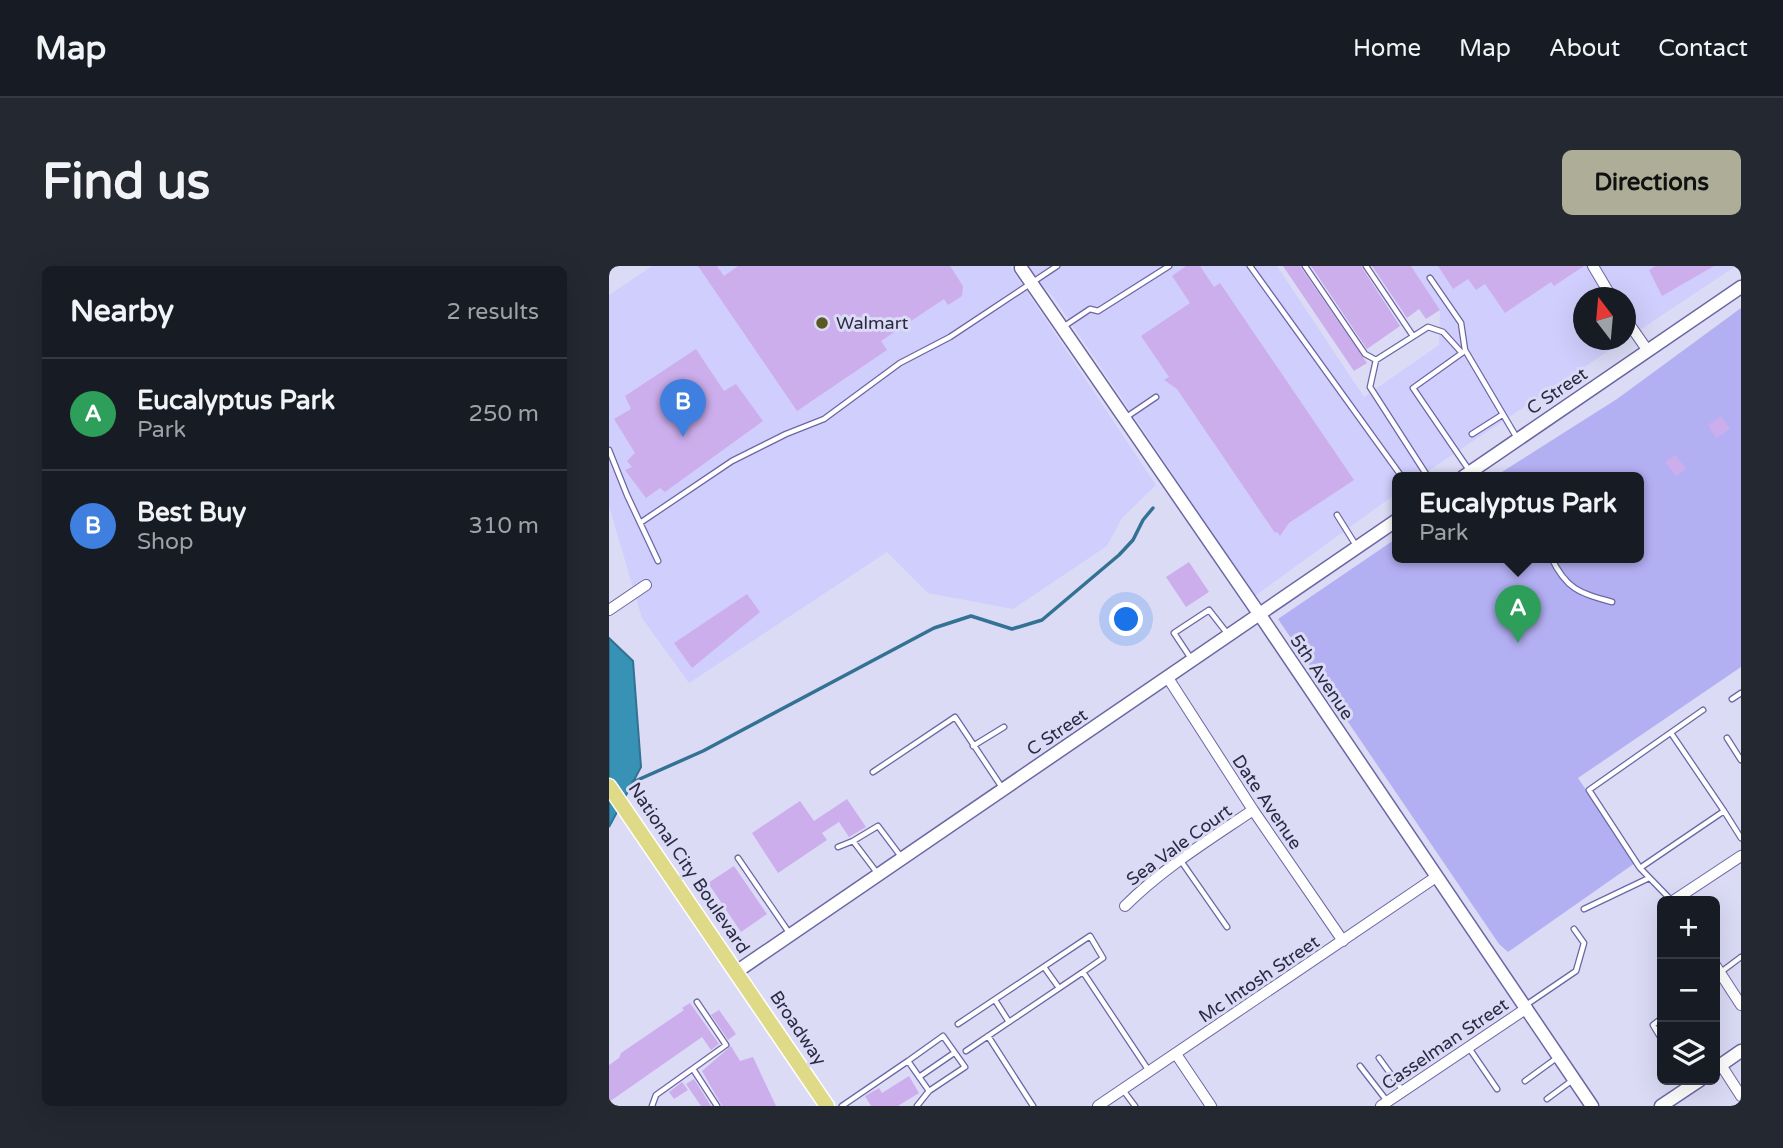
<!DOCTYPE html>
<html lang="en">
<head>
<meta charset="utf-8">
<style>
	body { margin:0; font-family:"Varela Round",sans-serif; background:#242831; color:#f1f3f6 }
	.controls { position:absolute; right:21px; bottom:21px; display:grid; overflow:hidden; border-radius:10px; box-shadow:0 7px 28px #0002 }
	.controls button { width:63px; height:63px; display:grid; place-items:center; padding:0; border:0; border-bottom:2px solid #363941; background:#171b24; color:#f1f3f6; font:35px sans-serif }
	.compass { position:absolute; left:964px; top:21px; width:63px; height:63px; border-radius:50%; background:#171b24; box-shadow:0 7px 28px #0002; rotate:344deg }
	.you { position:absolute; left:518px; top:354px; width:24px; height:24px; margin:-18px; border:5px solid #fff; border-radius:50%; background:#1a73e8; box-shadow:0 0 0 10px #1a73e833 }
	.badge { display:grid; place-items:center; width:46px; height:46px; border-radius:50%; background:#adad98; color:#fff; font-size:23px; font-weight:700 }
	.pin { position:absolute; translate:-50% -58px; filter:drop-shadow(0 2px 4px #0008) }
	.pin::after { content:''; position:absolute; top:37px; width:24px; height:21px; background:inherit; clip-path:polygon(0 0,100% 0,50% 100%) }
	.popup { position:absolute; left:783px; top:206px; width:252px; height:91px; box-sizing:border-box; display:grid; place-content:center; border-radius:10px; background:#171b24; filter:drop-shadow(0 2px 5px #0005); font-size:23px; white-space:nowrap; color:#9ea1a6 }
	.popup b { font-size:26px; color:#f1f3f6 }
	.popup::after { content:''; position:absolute; left:50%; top:100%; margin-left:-14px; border:14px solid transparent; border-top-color:#171b24 }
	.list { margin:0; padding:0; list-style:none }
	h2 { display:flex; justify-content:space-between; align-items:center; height:91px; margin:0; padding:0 28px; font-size:30px }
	h2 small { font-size:23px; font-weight:400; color:#9ea1a6 }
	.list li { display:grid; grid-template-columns:46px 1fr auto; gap:21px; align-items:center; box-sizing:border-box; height:112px; padding:0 28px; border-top:2px solid #363941 }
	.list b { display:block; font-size:26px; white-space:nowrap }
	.list p { margin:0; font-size:23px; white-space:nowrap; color:#9ea1a6 }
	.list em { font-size:23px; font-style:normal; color:#9ea1a6 }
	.icon { flex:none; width:38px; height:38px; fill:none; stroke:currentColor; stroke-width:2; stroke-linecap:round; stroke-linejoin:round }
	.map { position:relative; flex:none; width:1132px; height:840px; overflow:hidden; border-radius:10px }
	header { display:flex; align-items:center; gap:42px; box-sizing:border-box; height:98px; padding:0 35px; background:#171b24; border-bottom:2px solid #363941 }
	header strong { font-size:33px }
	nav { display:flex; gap:38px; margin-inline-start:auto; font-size:24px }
	.intro { display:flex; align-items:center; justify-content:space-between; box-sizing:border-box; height:168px; padding:0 42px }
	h1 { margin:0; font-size:49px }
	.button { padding:18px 32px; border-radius:10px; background:#adad98; color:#111; font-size:24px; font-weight:700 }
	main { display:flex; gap:42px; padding:0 42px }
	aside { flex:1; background:#171b24; border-radius:10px; box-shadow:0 7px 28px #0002 }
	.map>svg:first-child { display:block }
</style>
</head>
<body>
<header>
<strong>Map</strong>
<nav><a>Home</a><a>Map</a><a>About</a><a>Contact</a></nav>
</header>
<div class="intro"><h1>Find us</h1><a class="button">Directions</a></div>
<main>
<aside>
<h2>Nearby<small>2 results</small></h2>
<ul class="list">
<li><span class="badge" style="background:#2e9e5b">A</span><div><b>Eucalyptus Park</b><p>Park</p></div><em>250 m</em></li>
<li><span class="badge" style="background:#3f7fe0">B</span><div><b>Best Buy</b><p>Shop</p></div><em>310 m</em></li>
</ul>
</aside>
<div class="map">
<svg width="1132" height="840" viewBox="0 0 1132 840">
	<rect width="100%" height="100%" fill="#dbdbf6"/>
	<!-- built -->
	<path fill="#d0cefc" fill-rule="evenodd" d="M 43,0 L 401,0 L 547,219 L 513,252 L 498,280 L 404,343 L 319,327 L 278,286 L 80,417 L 33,352 L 0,240 L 0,29 Z
		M 416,0 L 668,0 L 755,131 L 830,79 L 831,44 L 802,0 L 1127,0 L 810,211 L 788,211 L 788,227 L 646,330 L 445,32 ZM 974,32 L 1016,32 L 1016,74 L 974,74 Z"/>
	<!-- green -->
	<path fill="#b3aff3" d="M 1132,42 L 1132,401 L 969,512 L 1026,597 L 899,686 L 890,678 L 669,353 L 788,272 L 788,291 L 1030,291 L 1030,211 L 885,211 L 1008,133 Z"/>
	<!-- water -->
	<path fill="#3792b5" stroke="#337293" stroke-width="2" d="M 0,372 L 24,395 L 32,501 L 0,561 Z"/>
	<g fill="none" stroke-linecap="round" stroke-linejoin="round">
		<!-- stream -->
		<path stroke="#337293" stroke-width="3.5" d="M 24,516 L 94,485 L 325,362 L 362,350 L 403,363 L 433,354 L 510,289 L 524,274 L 534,254 L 544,242"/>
	</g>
	<!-- building -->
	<path fill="#cdaeed" d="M 89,0 L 108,0 L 115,10 L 129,0 L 341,0 L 354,20 L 353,30 L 339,39 L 335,33 L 272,75 L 278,84 L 188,145 Z
		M 577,0 L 591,0 L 605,21 L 611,17 L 745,214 L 680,257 L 671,270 L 668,266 L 666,267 L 568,123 L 555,114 L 560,111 L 532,70 L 581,37 L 563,10 Z
		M 674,0 L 691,0 L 758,97 L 745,105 Z
		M 702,0 L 752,0 L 791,60 L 758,83 Z
		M 763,0 L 802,0 L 831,44 L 817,53 L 810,43 L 798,52 Z
		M 829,0 L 975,0 L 945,20 L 942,16 L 896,47 L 876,18 L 867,24 L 859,13 L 844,23 Z
		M 1047,0 L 1105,0 L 1053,30 L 1040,4 Z
		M 87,83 L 115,125 L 127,118 L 154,155 L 56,226 L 51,222 L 37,232 L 16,204 L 23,201 L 18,195 L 26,187 L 5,153 L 22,143 L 16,130 Z
		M 1112,150 L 1121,163 L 1107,172 L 1099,159 Z
		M 1066,189 L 1077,203 L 1067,210 L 1056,196 Z
		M 580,296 L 600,326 L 577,341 L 557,311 Z
		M 138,328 L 151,346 L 83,402 L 65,377 Z
		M 238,533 L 257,561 L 240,571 L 230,556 L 213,567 L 218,574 L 169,607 L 143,567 L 191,535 L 205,555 Z
		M 125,600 L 158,648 L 132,666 L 99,617 Z
		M 81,737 L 110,778 L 102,784 L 93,771 L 0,836 L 0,799 L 10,792 L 12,787 L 75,744 L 73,742 Z
		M 110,744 L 127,768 L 119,774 L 102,749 Z
		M 122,780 L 131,795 L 144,791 L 167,840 L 113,840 L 93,805 Z
		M 300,810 L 310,827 L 289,840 L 262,840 L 256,830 L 270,822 L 273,827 Z
		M 85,813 L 102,840 L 92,840 L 77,818 Z
		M 73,816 L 79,824 L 65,833 L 60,826 Z"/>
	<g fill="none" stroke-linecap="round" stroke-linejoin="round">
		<!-- service casing -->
		<g stroke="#6c67a4" stroke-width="7">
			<path id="service" d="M 641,0 L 793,211
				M 696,0 L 756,88 L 767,94
				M 757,0 L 804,70
				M 821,12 L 852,57 L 856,84 L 908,172
				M 454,61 L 481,43 L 489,45 L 560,0
				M 853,87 L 804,122 L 860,204
				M 516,152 L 547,131
				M 863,168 L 893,149
				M 0,184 L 18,229 L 49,295
				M 819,211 L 761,121 L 767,94 L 819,61 L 834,66 L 853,87
				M 728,249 L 748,281
				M 31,257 L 123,195 L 177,168 L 215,153 L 291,97 L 341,71 L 448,0
				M 942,291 C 957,323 970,327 1003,336
				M 583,394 L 565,367 L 600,344 L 618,367
				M 1123,433 L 1132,427
				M 1062,467 L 1115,545
				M 1118,472 L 1132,494
				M 364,480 L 395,461
				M 264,506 L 346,451 L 394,523
				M 229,581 L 244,575
				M 129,592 L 181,668
				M 572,595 L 618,661
				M 1031,602 L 1115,545 L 1132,572
				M 269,608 L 244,575 L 269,560 L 293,592
				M 1063,635 L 1031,602 L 980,524 L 1094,444
				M 975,643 L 1040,612
				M 435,701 L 450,722
				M 1112,706 L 1132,691
				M 386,734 L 400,756
				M 917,739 L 967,705 L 975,677 L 965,663
				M 1053,752 L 1044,759 L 1053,774
				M 349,758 L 481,670 L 494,692 L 474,706 L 540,805
				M 379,770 L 424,840
				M 860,782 L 888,823
				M 357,785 L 474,706
				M 770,792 L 794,825
				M 299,795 L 334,770 L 356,801 L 320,825
				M 751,800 L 778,835
				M 84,803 L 108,840
				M 310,811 L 345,787
				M 916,815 L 949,791
				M 514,824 L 526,840
				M 938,833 L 965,813
				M 43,840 L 47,829 L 117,779 L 88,736
				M 233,840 L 299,795 L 320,825 L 308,840"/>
		</g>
		<!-- minor casing -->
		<g stroke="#6c67a4" stroke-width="12">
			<path id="minor" d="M 984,0 L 1003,32
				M 1016,52 L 1039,85
				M 0,344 L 37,319
				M 559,412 L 644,544 L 734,675
				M 1064,635 L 1132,590
				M 516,640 C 554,602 600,574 644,544
				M 1106,699 L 1132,739
				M 567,788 L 602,840
				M 1112,799 L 1132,830
				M 489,840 L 827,611
				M 772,840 L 918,742"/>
		</g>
		<!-- tertiary casing -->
		<g stroke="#6c67a4" stroke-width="15">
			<path id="tertiary" d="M 412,2 L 651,349 L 983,840
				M 1106,803 L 1132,785
				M 1052,840 L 1091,814"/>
		</g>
		<!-- secondary casing -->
		<g stroke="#6c67a4" stroke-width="15">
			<path id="secondary" d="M 854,211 L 1132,21
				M 127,706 L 788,254"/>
		</g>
		<!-- primary casing -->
		<g stroke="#fff" stroke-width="17">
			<path id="primary" d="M 0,520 L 218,840"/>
		</g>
		<!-- service -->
		<use href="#service" stroke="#fff" stroke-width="4.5"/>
		<!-- minor -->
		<use href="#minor" stroke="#fff" stroke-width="10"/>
		<!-- tertiary -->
		<use href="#tertiary" stroke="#fff" stroke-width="12"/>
		<!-- secondary -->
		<use href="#secondary" stroke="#fff" stroke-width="12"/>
		<!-- primary -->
		<use href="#primary" stroke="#deda88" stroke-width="14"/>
	</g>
	<!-- markers -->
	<circle fill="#5a5825" stroke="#dbdbf6" stroke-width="2.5" cx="213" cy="57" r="7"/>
	<g text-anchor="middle" stroke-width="6" stroke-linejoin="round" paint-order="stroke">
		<!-- poi labels -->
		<g font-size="18" fill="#2b2943" stroke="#dbdbf6" text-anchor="start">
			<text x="227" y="63">Walmart</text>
		</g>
		<!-- street labels -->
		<g font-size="18" fill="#2b2943" stroke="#dbdbf6">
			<text transform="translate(948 125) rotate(-34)" y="6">C Street</text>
			<text transform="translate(713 411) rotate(56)" y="6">5th Avenue</text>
			<text transform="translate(448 466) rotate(-34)" y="6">C Street</text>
			<text transform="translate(658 536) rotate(56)" y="6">Date Avenue</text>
			<text transform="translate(570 579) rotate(-36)" y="6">Sea Vale Court</text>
			<text transform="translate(80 602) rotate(56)" y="6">National City Boulevard</text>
			<text transform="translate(650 713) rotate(-34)" y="6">Mc Intosh Street</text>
			<text transform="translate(189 762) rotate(56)" y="6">Broadway</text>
			<text transform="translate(836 778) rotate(-34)" y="6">Casselman Street</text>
		</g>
	</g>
</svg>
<div class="controls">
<button>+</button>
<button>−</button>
<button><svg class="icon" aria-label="layers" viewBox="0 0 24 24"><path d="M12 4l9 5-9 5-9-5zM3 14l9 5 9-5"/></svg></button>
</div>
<svg class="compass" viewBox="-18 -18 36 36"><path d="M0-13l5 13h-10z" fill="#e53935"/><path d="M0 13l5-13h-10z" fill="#9ea1a6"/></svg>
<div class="you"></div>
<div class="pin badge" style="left:909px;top:377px;background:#2e9e5b">A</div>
<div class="popup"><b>Eucalyptus Park</b>Park</div>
<div class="pin badge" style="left:74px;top:171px;background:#3f7fe0">B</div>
</div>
</main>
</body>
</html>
